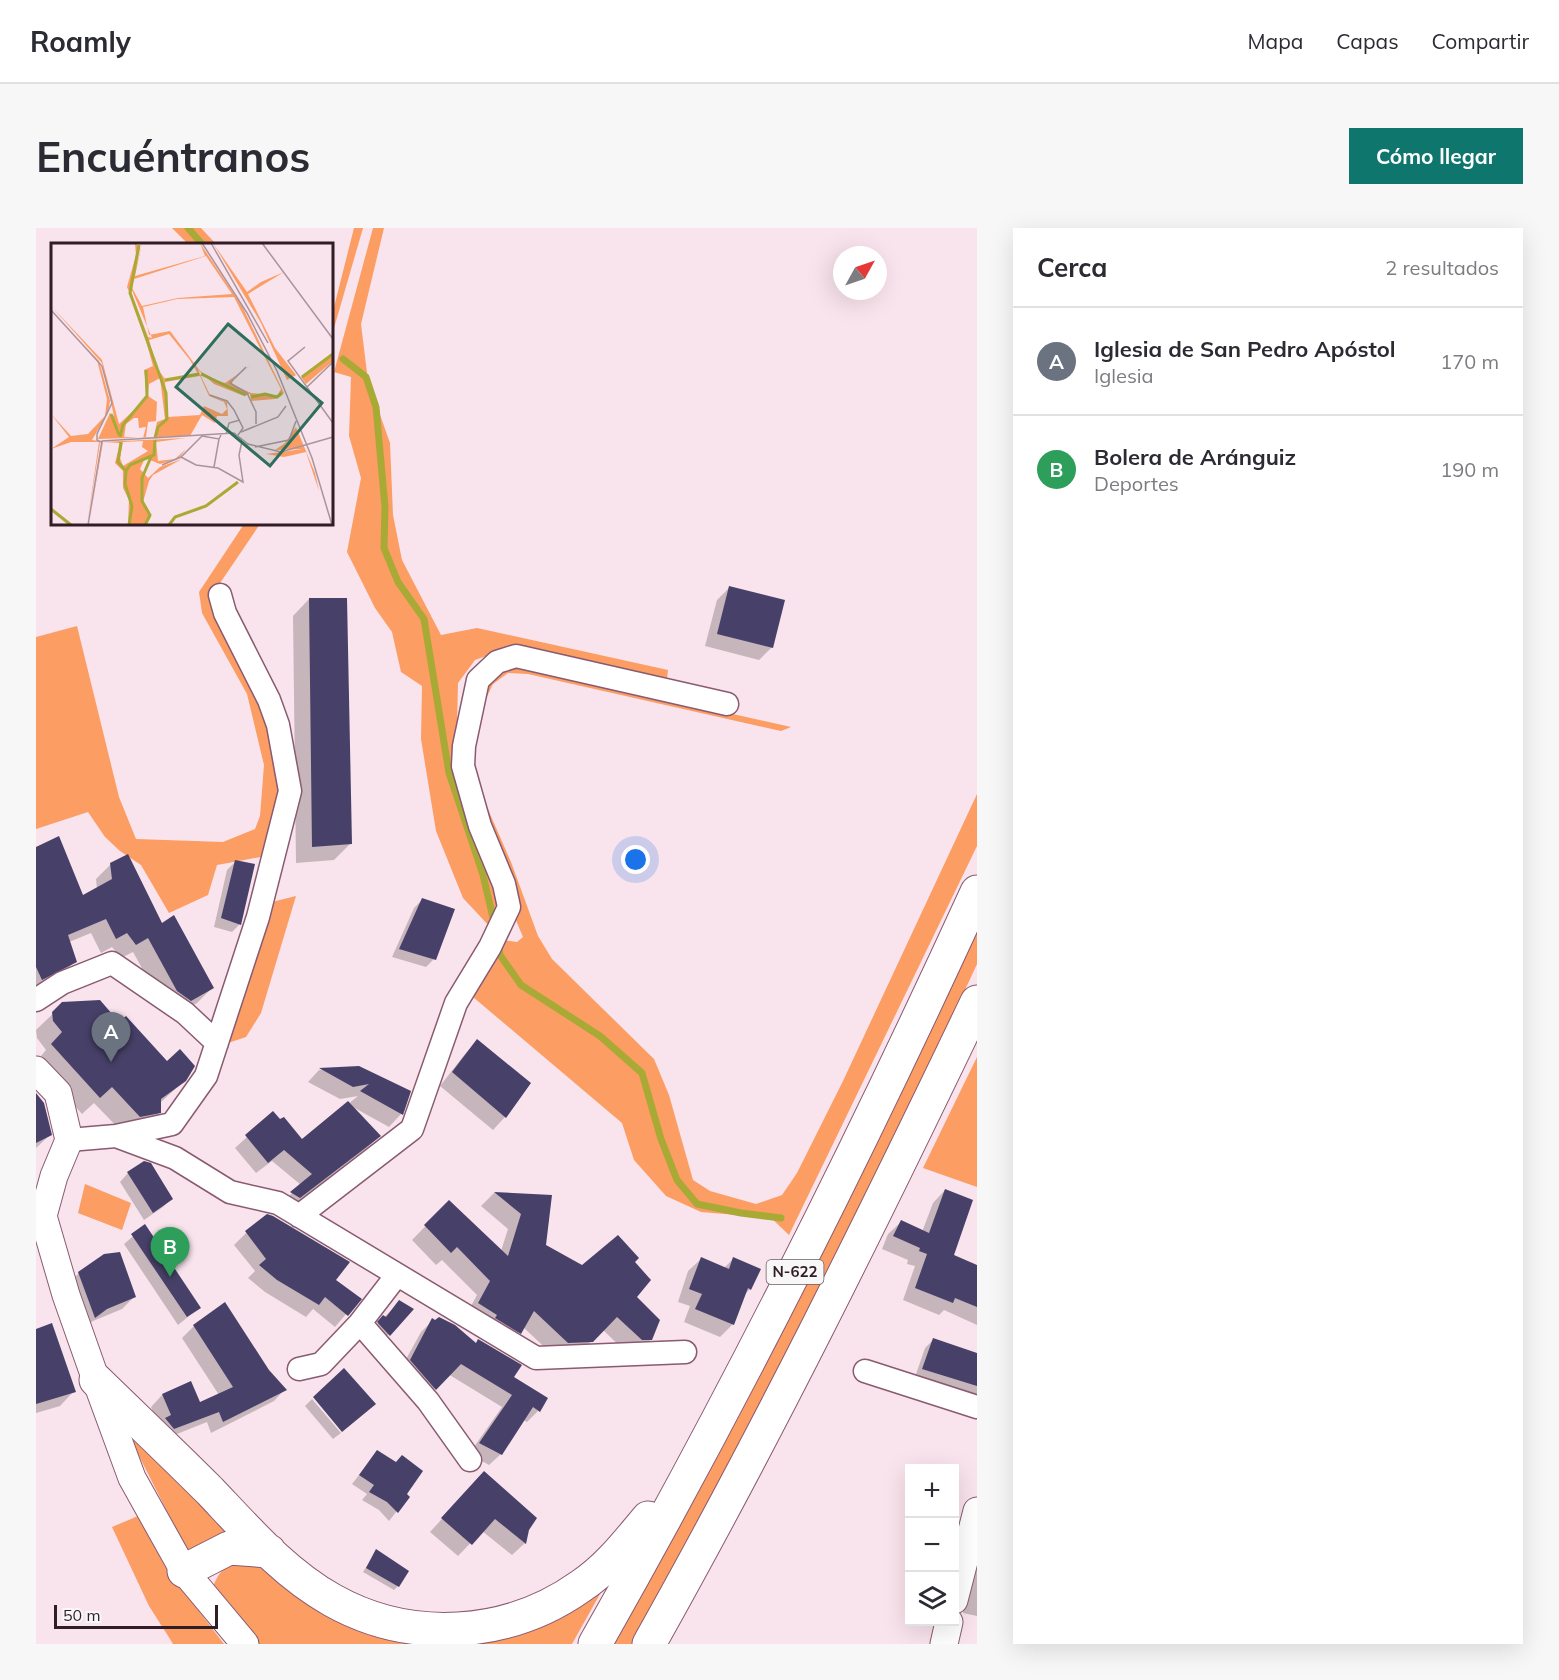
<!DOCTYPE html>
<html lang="es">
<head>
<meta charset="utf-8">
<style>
	body { margin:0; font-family:Mulish,sans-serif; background:#f7f7f7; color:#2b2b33 }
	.controls { position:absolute; right:18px; bottom:18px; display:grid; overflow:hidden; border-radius:0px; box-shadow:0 6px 24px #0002 }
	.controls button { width:54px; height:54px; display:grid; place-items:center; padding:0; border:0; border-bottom:2px solid #e1e1e2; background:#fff; color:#2b2b33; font:30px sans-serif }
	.compass { position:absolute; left:797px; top:18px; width:54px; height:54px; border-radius:50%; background:#fff; box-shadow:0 6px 24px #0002; rotate:50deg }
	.scale { position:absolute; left:18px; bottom:15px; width:164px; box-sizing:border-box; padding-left:6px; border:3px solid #311d26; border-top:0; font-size:16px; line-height:21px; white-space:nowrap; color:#311d26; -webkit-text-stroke:4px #f7f7f7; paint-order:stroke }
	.you { position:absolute; left:600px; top:632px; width:21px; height:21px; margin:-15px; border:4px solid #fff; border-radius:50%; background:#1a73e8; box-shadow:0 0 0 9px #1a73e833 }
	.badge { display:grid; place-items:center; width:39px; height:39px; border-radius:50%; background:#0f766e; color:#fff; font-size:20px; font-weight:700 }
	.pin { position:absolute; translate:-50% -50px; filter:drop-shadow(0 2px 3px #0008) }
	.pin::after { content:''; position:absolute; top:32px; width:21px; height:18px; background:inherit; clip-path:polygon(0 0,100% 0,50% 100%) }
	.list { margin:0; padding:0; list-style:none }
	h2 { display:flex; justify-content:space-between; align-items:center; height:78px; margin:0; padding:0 24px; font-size:26px }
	h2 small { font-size:20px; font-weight:400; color:#7c7c81 }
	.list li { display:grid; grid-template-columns:39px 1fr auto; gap:18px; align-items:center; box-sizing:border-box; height:108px; padding:0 24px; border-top:2px solid #e1e1e2 }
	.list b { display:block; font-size:22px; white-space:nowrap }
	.list p { margin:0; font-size:20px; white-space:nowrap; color:#7c7c81 }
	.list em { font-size:20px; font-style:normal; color:#7c7c81 }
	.icon { flex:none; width:33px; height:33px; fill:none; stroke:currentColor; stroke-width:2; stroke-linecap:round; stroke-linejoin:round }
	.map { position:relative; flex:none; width:941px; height:1416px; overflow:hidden; border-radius:0px }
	header { display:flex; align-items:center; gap:36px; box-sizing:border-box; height:84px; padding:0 30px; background:#fff; border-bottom:2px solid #e1e1e2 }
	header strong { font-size:28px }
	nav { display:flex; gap:33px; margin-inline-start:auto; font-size:21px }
	.intro { display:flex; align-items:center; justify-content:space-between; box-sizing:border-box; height:144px; padding:0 36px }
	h1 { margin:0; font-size:42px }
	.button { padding:15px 27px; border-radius:0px; background:#0f766e; color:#fff; font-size:21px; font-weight:700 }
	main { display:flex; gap:36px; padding:0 36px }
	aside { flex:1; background:#fff; border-radius:0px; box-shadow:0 6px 24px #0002 }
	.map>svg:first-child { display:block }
</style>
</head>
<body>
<header>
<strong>Roamly</strong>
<nav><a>Mapa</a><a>Capas</a><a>Compartir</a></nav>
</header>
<div class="intro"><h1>Encuéntranos</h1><a class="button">Cómo llegar</a></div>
<main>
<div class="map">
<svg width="941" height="1416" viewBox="0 0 941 1416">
	<rect width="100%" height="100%" fill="#f9e3ec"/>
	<!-- green -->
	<path fill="#fc9d64" d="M 136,0 L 165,0 L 180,16 L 152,16 Z
		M 318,0 L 327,0 L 296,107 L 296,87 Z
		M 337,0 L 348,0 L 325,96 L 332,153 L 354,215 L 357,287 L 366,332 L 405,407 L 441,400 L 632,442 L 630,459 L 461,424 L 439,432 L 422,455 L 420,541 L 466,664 L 455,700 L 427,670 L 400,603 L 385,511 L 386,458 L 365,444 L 356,404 L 339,380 L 311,324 L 325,250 L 313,208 L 315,149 L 298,144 Z
		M 208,296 L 224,296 L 178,364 L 230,476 L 247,573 L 230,628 L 181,637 L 172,667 L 133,685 L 105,637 L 84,623 L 69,609 L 52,584 L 0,601 L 0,409 L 41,398 L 83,569 L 100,611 L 187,614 L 219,601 L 224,588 L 228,537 L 211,466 L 166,385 L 163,364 Z
		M 473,436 L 755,499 L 745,503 L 492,446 L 472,445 L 457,456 L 445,481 L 438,530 L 444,563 L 475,634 L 502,708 L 516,731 L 618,831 L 633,867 L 657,952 L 674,963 L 720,976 L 746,967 L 761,945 L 807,853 L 941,566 L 941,618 L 753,1007 L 731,986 L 713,988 L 665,984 L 630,968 L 598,932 L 586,895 L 437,769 L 467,712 L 481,714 L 487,709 L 479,690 L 433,538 L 450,450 Z
		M 260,668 L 225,785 L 210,809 L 189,816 L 228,676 Z
		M 941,700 L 941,736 L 872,885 L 700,1223 L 596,1416 L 576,1416 L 772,1052 L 858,881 Z
		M 941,829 L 941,959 L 887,940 Z
		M 49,956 L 95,975 L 86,1002 L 42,985 Z
		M 105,1208 L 207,1310 L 154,1329 L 96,1214 Z
		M 102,1288 L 130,1340 L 188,1416 L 137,1416 L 134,1411 L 113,1378 L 76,1299 Z
		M 203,1332 L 221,1334 L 351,1403 L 551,1371 L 564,1366 L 536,1416 L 220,1416 L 176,1361 C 183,1344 186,1340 203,1332 Z"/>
	<!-- shadow -->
	<path fill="#0003" d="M 694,359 L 736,419 L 723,432 L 669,418 L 681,372 Z
		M 273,371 L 315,615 L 298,632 L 260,635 L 257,388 Z
		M 0,620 L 46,670 L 61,661 L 60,651 L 75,636 L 176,760 L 161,775 L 139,787 L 127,778 L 97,724 L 85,730 L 76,719 L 65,725 L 55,705 L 33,714 L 39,733 L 25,748 L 0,761 Z
		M 199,634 L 204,696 L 196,704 L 178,699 L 191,642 Z
		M 386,672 L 398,731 L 390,739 L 356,729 L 378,680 Z
		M 27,776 L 82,796 L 149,852 L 124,875 L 124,884 L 107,901 L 87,905 L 58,875 L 46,886 L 0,834 L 10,822 L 1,810 L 0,802 Z
		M 441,813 L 469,889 L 457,902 L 404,858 L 429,826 Z
		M 323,839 L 365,886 L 353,899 L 315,878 L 343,908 L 332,919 L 252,981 L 244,976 L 265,957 L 236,933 L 220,945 L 199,920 L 237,885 L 266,913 L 322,868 L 304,871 L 272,854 L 283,842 Z
		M 0,867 L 14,907 L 0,920 Z
		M 92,945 L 135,971 L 127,979 L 108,992 L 84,954 Z
		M 909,962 L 916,1028 L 941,1039 L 941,1097 L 908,1082 L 903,1087 L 867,1072 L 879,1038 L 871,1036 L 872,1032 L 846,1021 L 852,1006 L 865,994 L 886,1004 L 897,975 Z
		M 458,965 L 514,969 L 509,1018 L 546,1039 L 597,1034 L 599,1069 L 615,1111 L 601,1125 L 591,1125 L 567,1102 L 541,1127 L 518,1128 L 487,1099 L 471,1118 L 429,1089 L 441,1067 L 406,1032 L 400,1037 L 376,1012 L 413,974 L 465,1023 L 472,1001 L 445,978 Z
		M 232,988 L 298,1052 L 323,1071 L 299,1099 L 277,1081 L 270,1089 L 229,1064 L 212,1050 L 219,1043 L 198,1017 L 210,1005 Z
		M 109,998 L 163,1080 L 142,1097 L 88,1016 Z
		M 665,1031 L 688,1040 L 697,1031 L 714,1061 L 707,1068 L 697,1096 L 684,1109 L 648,1094 L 654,1078 L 642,1074 L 652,1043 Z
		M 43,1045 L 98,1069 L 86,1081 L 57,1093 L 46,1101 L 30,1058 Z
		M 364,1074 L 376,1081 L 340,1120 L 335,1102 Z
		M 189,1076 L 231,1143 L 249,1161 L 238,1173 L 175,1205 L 171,1194 L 126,1212 L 123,1198 L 115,1179 L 126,1167 L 164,1176 L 183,1167 L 146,1110 L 158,1098 Z
		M 397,1092 L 475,1150 L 502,1183 L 491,1194 L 487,1192 L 465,1226 L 453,1237 L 433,1226 L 466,1179 L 412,1146 L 388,1172 L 363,1144 L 385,1104 Z
		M 0,1102 L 38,1163 L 24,1178 L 0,1185 Z
		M 897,1112 L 941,1126 L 941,1165 L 939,1167 L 879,1149 L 889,1120 Z
		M 276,1171 L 305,1205 L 297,1211 L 269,1178 Z
		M 341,1224 L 372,1269 L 353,1293 L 343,1282 L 326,1272 L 331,1266 L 316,1256 Z
		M 436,1258 L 492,1301 L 489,1315 L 476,1327 L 446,1303 L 422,1328 L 394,1304 Z
		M 340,1323 L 362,1358 L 358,1362 L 327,1344 Z
		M 941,1324 L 941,1388 L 927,1385 L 938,1327 Z"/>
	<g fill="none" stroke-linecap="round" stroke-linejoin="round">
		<!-- stream -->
		<path stroke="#a8aa35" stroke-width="7" d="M 152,0 L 166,16
			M 307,131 L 330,149 L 340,179 L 349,279 L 348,320 L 362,354 L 388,391 L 413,545 L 447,647 L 458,694
			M 462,717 L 464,727 L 485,757 L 564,808 L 606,845 L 625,911 L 641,952 L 661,976 L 705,985 L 745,990"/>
	</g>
	<!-- building -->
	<path fill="#474169" d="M 693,358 L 749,372 L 737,420 L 681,406 Z
		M 273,370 L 311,370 L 316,616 L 276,619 Z
		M 23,608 L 47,667 L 76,651 L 74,635 L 92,626 L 126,695 L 138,687 L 178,760 L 155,773 L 141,763 L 112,710 L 100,717 L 91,705 L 80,711 L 70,691 L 32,707 L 41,734 L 6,752 L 0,739 L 0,619 Z
		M 199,632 L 219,636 L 205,697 L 185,690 Z
		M 386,670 L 419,681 L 400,732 L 363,721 Z
		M 64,772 L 83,794 L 90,788 L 131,833 L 144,821 L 159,838 L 150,853 L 125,871 L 125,885 L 104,889 L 76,859 L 64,870 L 15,816 L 26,804 L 17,793 L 16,784 L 26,774 Z
		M 441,811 L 495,855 L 470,890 L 416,844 Z
		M 323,838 L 375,863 L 367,887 L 324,863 L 333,856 L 317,859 L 283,840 Z
		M 0,865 L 8,875 L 16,907 L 0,915 Z
		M 312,873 L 345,908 L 264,970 L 254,964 L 276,946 L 248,922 L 232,935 L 209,907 L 237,883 L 244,891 L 248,889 L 266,911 Z
		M 108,933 L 115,935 L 137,971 L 117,985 L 91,944 Z
		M 909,961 L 937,972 L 918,1027 L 941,1037 L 941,1079 L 919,1070 L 917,1075 L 879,1060 L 891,1026 L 883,1023 L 884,1020 L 857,1008 L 865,992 L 893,1005 Z
		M 458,964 L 516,967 L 510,1017 L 546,1037 L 582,1007 L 603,1030 L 599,1034 L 615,1052 L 601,1069 L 624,1092 L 616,1112 L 606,1112 L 581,1089 L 557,1114 L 532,1115 L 498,1083 L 485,1106 L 459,1090 L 461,1087 L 442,1075 L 454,1053 L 421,1019 L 415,1025 L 388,997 L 413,972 L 472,1028 L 485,986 Z
		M 231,986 L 237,988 L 314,1034 L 300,1052 L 326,1071 L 312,1088 L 289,1069 L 283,1077 L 241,1052 L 223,1037 L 230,1031 L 209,1003 Z
		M 109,996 L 165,1080 L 151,1089 L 95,1006 Z
		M 84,1024 L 100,1069 L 71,1081 L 59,1090 L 42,1044 L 68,1026 Z
		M 665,1029 L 693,1041 L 697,1029 L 725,1041 L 715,1062 L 712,1060 L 698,1097 L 659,1081 L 666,1066 L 653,1061 Z
		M 363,1072 L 378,1081 L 354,1108 L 341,1094 L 347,1087 L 350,1089 Z
		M 189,1074 L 233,1142 L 251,1162 L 187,1194 L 183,1184 L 138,1201 L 129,1190 L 135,1187 L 126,1166 L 155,1153 L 164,1174 L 197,1159 L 157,1097 Z
		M 403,1089 L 419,1097 L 440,1115 L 442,1111 L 486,1137 L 478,1149 L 512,1170 L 504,1184 L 497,1179 L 466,1227 L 443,1215 L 476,1167 L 425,1136 L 400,1162 L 374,1132 L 396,1090 L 399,1092 Z
		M 16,1095 L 40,1164 L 0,1176 L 0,1101 Z
		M 897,1110 L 941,1125 L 941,1158 L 886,1141 Z
		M 308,1140 L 340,1176 L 306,1204 L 277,1169 Z
		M 341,1222 L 360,1234 L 366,1227 L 387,1243 L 371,1266 L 374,1269 L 362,1285 L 351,1274 L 333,1264 L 338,1257 L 323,1247 Z
		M 448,1243 L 501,1290 L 493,1302 L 490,1316 L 459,1291 L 436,1317 L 405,1290 Z
		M 340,1321 L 373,1343 L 363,1359 L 330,1340 Z"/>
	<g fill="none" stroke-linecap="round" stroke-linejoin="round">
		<!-- minor casing -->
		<g stroke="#895a70" stroke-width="25">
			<path id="minor" d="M 0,772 L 26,755 L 76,735 L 149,785 L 181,815
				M 80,908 L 139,930 L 194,964 L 242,975 L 500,1130 L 649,1124
				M 33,912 L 80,908 L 136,896 L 170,848 L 222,689 L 254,563 L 242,497 L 233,472 L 189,385 L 184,367
				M 263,988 L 376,901 L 420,775 L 454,719 L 473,679 L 468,656 L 444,598 L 427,538 L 428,518 L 442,452 L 461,434 L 480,428 L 691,476
				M 324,1095 L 392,1173 L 434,1232
				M 263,1141 L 285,1136 L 324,1095 L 361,1047
				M 829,1143 L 941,1179"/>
		</g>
		<!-- tertiary casing -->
		<g stroke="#895a70" stroke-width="29">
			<path id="tertiary" d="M 0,842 L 22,865 L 33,912 L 18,948 L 7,988 L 30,1067 L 60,1152 L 96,1250 L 148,1343 L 209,1416
				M 918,1372 L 941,1283
				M 908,1416 L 913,1394"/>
		</g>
		<!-- trunk casing -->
		<g stroke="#895a70" stroke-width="35">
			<path id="trunk" d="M 60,1152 C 98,1189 136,1225 174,1263 C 211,1302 248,1345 296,1372 C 374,1416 472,1410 545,1358 C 572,1340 591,1315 612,1290
				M 148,1343 L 193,1320 L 233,1323
				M 559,1416 C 698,1171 824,920 941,664
				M 613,1416 C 731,1206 837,991 941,774"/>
		</g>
		<!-- minor -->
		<use href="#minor" stroke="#fff" stroke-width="22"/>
		<!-- tertiary -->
		<use href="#tertiary" stroke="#fff" stroke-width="27"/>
		<!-- trunk -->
		<use href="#trunk" stroke="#fff" stroke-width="33"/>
	</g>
	<g text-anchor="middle" stroke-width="6" stroke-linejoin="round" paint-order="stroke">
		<!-- shield labels -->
		<rect fill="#f7f7f7" stroke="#6c5e65" stroke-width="1.5" x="730.5" y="1032" width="57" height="24" rx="4.5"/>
		<g font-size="15" font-weight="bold" fill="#311d26">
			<text x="759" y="1049">N-622</text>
		</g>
	</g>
	<!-- overview -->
	<g transform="translate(15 15)">
		<rect width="282" height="282" fill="#f9e3ec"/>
		<path d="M 84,0 L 89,5 L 79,46 L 97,94 L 101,95 L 80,45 L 91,0 L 84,33 L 154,13 L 149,0 L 191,63 L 233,150 L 224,156 L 200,158 L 199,151 L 193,153 L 163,141 L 147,127 L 159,152 L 176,159 L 177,173 L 166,173 L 164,180 L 151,172 L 139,193 L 47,196 L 59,170 L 63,173 L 51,120 L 0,63 L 51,117 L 68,181 L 93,158 L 96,150 L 93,127 L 102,123 L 87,69 L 76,44 L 85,12 ZM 155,13 L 181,51 L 127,55 L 91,63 L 81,45 L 83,36 ZM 183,54 L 230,146 L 226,153 L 200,150 L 181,141 L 182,136 L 200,122 L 174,140 L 167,138 L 149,128 L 119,88 L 98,92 L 92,64 L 126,56 ZM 118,91 L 139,117 L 147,131 L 114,136 L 106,125 L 98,97 ZM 149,133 L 158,153 L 173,159 L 176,166 L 171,171 L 153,163 L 149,172 L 117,174 L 114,139 ZM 109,135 L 114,176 L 106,179 L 103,194 L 95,194 L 97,179 L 105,178 L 106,159 L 97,153 L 98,141 ZM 83,175 L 87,175 L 88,185 L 95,184 L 92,195 L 73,194 L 75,181 ZM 162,0 L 196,49 L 210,39 L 233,29 L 197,51 L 224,105 L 245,132 L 236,137 L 210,80 ZM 0,68 L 48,118 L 59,158 L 57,170 L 41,197 L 48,198 L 49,200 L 36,282 L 48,199 L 20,199 L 0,206 L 18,194 L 0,171 L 20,193 L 37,191 L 54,173 L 56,156 L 46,117 ZM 282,109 L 282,118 L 255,141 L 250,134 ZM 245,184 L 264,230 L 268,248 L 255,209 L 233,214 L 215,211 L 252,206 L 224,207 L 234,200 ZM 135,195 L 105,199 L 107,218 L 124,216 L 135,206 L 127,216 L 109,221 L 94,215 L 89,226 L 97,235 L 109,224 L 131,216 L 102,232 L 98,238 L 92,259 L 100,274 L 95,282 L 77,282 L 78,257 L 72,245 L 72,228 L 64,220 L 69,200 L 52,199 L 38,282 L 51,199 ZM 92,198 L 91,204 L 97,208 L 72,223 L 69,215 L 72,199 Z" fill="#fc9d64" fill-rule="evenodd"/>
		<path fill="none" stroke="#a8aa35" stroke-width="3" d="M 88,2 L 79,50 L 115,150 L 116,176 L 107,184 L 104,195M 150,131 L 195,152M 251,134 L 282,111M 114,137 L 148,131M 200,154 L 214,151 L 226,154 L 231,150M 60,171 L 68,192M 69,194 L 72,182 L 96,153 L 95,127M 70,199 L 67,219 L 75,228M 0,266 L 20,282M 78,282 L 81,263 L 74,241 L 75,228 L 79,222 L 103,212 L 104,197M 94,282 L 99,272 L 91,258 L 91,235 L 100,214M 118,282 L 124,274 L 155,263 L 187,239"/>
		<path fill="none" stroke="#a9949d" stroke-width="1.5" d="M 151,0 L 196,70 L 226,128 L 261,215 L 281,282M 160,0 L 217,100M 211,0 L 282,96M 0,67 L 51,123 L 61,160 L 46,191 L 46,197 L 50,199M 254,104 L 237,118 L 282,180M 195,124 L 179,140 L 196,150 L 205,169 L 205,181M 256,144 L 282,119M 159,152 L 176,158 L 183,167 L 192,185 L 187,192M 190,189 L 227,174 L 235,163M 175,191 L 178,180 L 189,177M 204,204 L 238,197 L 245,178M 130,214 L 145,222 L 167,225 L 192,239 L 188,212 L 191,198M 111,222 L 130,214 L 151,193 L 168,196 L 170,192M 163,224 L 168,196M 37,282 L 51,198 L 183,190 L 197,201 L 230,209 L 282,194"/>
		<path fill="#2f6e5a" fill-opacity="0.15" stroke="#2f6e5a" stroke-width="3" d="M 177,81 L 271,160 L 219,223 L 125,144 Z"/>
		<rect width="282" height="282" fill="none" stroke="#311d26" stroke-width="3"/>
	</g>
</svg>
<div class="controls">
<button>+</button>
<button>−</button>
<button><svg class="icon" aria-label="layers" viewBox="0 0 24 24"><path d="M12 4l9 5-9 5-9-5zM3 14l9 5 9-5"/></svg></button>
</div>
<svg class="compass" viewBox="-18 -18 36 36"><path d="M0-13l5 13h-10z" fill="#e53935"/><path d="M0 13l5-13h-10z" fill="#7c7c81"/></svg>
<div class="scale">50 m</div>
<div class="you"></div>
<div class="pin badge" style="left:75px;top:834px;background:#6b7280">A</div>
<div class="pin badge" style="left:134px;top:1049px;background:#2e9e5b">B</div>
</div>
<aside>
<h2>Cerca<small>2 resultados</small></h2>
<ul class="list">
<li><span class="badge" style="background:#6b7280">A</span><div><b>Iglesia de San Pedro Apóstol</b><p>Iglesia</p></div><em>170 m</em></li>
<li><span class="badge" style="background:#2e9e5b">B</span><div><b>Bolera de Aránguiz</b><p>Deportes</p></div><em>190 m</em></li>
</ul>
</aside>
</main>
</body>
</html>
